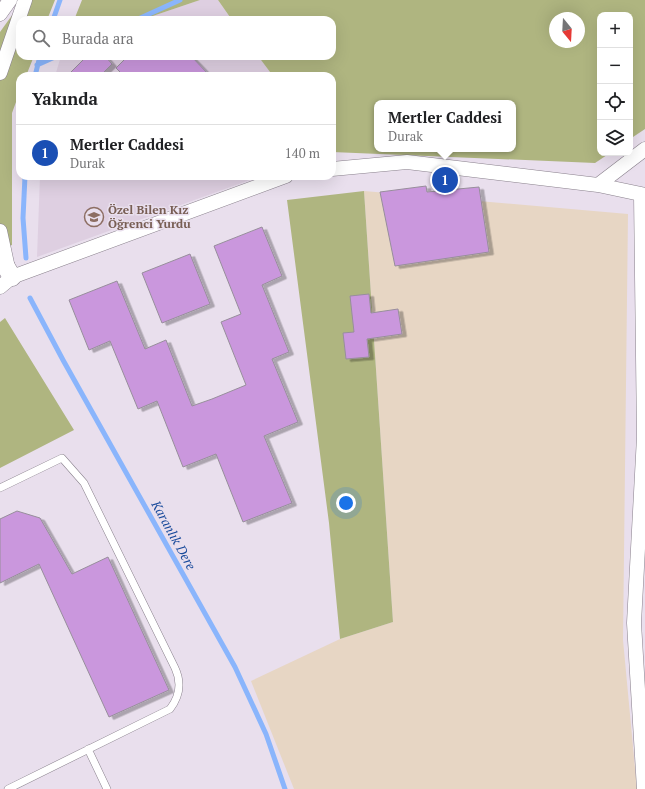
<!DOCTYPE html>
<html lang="tr">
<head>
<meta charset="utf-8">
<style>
	body { margin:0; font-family:"PT Serif",serif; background:#f2f2f2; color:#202124 }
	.controls { position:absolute; right:12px; top:12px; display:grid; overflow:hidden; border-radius:8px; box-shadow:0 4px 16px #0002 }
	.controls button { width:36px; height:36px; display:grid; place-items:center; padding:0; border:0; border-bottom:1px solid #e0e0e0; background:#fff; color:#202124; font:20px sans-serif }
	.compass { position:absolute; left:549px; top:12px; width:36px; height:36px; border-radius:50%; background:#fff; box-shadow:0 4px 16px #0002; rotate:162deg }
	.you { position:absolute; left:346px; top:503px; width:14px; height:14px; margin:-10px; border:3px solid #fff; border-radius:50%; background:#1a73e8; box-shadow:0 0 0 6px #1a73e833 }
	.badge { display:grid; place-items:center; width:26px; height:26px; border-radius:50%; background:#296f63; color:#fff; font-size:13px; font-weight:700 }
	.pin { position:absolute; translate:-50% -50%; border:2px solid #fff; box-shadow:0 1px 4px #0006 }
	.popup { position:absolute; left:374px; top:100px; width:142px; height:52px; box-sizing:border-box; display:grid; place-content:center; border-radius:8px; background:#fff; filter:drop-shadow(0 1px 3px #0005); font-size:13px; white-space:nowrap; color:#757577 }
	.popup b { font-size:15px; color:#202124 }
	.popup::after { content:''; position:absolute; left:50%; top:100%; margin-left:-8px; border:8px solid transparent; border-top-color:#fff }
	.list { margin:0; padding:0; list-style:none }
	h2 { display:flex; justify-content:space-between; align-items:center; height:52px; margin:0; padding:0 16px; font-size:17px }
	h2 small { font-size:13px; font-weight:400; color:#757577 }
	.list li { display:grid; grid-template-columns:26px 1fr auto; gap:12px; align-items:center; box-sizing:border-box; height:56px; padding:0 16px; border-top:1px solid #e0e0e0 }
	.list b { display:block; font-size:15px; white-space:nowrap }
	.list p { margin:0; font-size:13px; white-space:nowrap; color:#757577 }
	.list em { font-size:13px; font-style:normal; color:#757577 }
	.icon { flex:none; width:22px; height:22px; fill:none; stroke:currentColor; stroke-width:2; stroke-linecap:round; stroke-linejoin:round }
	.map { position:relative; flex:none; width:645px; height:789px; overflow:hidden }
	.search { position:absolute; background:#fff; box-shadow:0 4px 16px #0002; left:16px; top:16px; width:320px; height:44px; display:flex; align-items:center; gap:10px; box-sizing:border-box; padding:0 14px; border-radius:12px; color:#757577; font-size:15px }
	.panel { position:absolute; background:#fff; box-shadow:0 4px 16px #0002; left:16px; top:72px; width:320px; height:108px; border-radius:12px }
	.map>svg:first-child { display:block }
</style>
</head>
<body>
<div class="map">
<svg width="645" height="789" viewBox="0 0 645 789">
	<defs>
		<filter id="shadow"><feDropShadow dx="4.5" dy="2.5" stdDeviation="0" flood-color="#0004"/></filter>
	</defs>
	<rect width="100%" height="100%" fill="#e9dfed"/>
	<!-- industrial -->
	<path fill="#e7d6c4" d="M 364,191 L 628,214 L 623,640 L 637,789 L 294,789 L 251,681 L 340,639 L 393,622 Z"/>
	<!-- education -->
	<path fill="#decfe1" d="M 200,0 L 218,0 L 232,20 L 141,20 Z
		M 61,56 L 258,56 L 273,76 L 55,76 Z
		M 40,176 L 261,176 L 37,257 Z"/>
	<!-- green -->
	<path fill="#afb580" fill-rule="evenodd" d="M 23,0 L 55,0 L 47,20 L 20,20 L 20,56 L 34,56 L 26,76 L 20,76 L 20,91 L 12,113 L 12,245 L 2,249 L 0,246 L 0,32 Z
		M 82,0 L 200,0 L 141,20 L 74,20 Z
		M 218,0 L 645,0 L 645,129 L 630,139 L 630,15 L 600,15 L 600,153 L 610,153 L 595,163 L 332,152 L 332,76 L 273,76 L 258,56 L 332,56 L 332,20 L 232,20 ZM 555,18 L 579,18 L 579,42 L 555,42 ZM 377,103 L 513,103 L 513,149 L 377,149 Z
		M 364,191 L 393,622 L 340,639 L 329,523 L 287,200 Z
		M 5,318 L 74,430 L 0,468 L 0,322 Z"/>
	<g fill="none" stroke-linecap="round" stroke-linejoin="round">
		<!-- stream -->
		<path stroke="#8ab5fc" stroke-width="5" d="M 53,20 L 60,0
			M 136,20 L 180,0
			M 37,65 L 57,56
			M 35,76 L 40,56
			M 25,176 L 23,218 L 26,258
			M 30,298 L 63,360 L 235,667 L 266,734 L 285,789"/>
	</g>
	<!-- building -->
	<path fill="#ca97dd" stroke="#978e9b" filter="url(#shadow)" d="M 87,56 L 105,56 L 112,64 L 100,76 L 67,76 Z
		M 128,56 L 191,56 L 210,76 L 124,76 L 116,68 Z
		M 426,186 L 427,192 L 479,187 L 489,252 L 395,266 L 380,192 Z
		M 262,227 L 282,276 L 262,285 L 289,352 L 272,359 L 298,422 L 264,436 L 292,503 L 243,522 L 216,454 L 183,467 L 157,401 L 138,409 L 110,341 L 89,350 L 69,300 L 117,281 L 145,349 L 166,340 L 192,406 L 212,399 L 246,385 L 221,322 L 241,314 L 214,246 Z
		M 190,254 L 210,304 L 162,323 L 142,273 Z
		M 369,294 L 371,313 L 398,309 L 402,334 L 367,339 L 369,357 L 346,359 L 343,333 L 354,332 L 350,296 Z
		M 17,511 L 40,518 L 72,574 L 108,557 L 169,690 L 109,717 L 39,564 L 0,583 L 0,519 Z"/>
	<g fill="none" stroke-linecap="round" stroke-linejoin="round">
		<!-- service casing -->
		<g stroke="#89808c" stroke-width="8">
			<path id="service" d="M 0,488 L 62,458 L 84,483 L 175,668 C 182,683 180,696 170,709 L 8,789
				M 88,749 L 107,789"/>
		</g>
		<!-- minor casing -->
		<g stroke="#89808c" stroke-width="15">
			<path id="minor" d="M 0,14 L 10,0
				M 0,73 L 25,0
				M 332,169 L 407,162 L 598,185 L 645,195
				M 598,185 L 645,149
				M 641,195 L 644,437 L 634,623 L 644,789
				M 0,231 L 8,268
				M 0,287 L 12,277 L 286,176"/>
		</g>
		<!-- tertiary casing -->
		<g stroke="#89808c" stroke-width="19">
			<path id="tertiary" d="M 0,257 L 12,277"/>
		</g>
		<!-- service -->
		<use href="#service" stroke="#fff" stroke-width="7"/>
		<!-- minor -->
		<use href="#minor" stroke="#fff" stroke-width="14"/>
		<!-- tertiary -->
		<use href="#tertiary" stroke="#fff" stroke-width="18"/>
	</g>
	<!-- icons -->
	<defs>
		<g id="school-ring" transform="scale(1)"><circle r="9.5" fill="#e9dfed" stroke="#8d6e63" stroke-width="1.5"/><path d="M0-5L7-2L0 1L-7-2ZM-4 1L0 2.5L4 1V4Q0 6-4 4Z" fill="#8d6e63"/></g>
	</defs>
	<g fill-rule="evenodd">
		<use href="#school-ring" x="94" y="217"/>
	</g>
	<g text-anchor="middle" stroke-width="3" stroke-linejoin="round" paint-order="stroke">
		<!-- education labels -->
		<g font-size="12" font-weight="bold" fill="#785e54" stroke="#e9dfed" text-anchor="start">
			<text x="108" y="214">Özel Bilen Kız<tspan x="108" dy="14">Öğrenci Yurdu</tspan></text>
		</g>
		<!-- water labels -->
		<g font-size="13" font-style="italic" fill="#194a9b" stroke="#e9dfed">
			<text transform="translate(174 535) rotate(61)" y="5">Karanlık Dere</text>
		</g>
	</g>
</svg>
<div class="controls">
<button>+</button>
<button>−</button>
<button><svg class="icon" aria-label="locate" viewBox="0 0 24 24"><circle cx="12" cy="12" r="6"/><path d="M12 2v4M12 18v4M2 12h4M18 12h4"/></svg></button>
<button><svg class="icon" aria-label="layers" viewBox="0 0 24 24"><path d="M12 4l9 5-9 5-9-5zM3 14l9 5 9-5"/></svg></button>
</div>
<svg class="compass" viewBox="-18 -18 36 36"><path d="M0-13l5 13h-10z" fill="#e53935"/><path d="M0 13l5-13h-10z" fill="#757577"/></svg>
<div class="you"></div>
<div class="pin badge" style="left:445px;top:180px;background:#1a4fb4">1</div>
<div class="popup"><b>Mertler Caddesi</b>Durak</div>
<div class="search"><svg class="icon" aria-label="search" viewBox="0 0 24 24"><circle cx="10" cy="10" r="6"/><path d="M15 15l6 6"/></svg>Burada ara</div>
<section class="panel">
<h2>Yakında<small></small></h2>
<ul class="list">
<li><span class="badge" style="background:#1a4fb4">1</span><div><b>Mertler Caddesi</b><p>Durak</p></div><em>140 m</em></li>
</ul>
</section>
</div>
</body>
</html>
